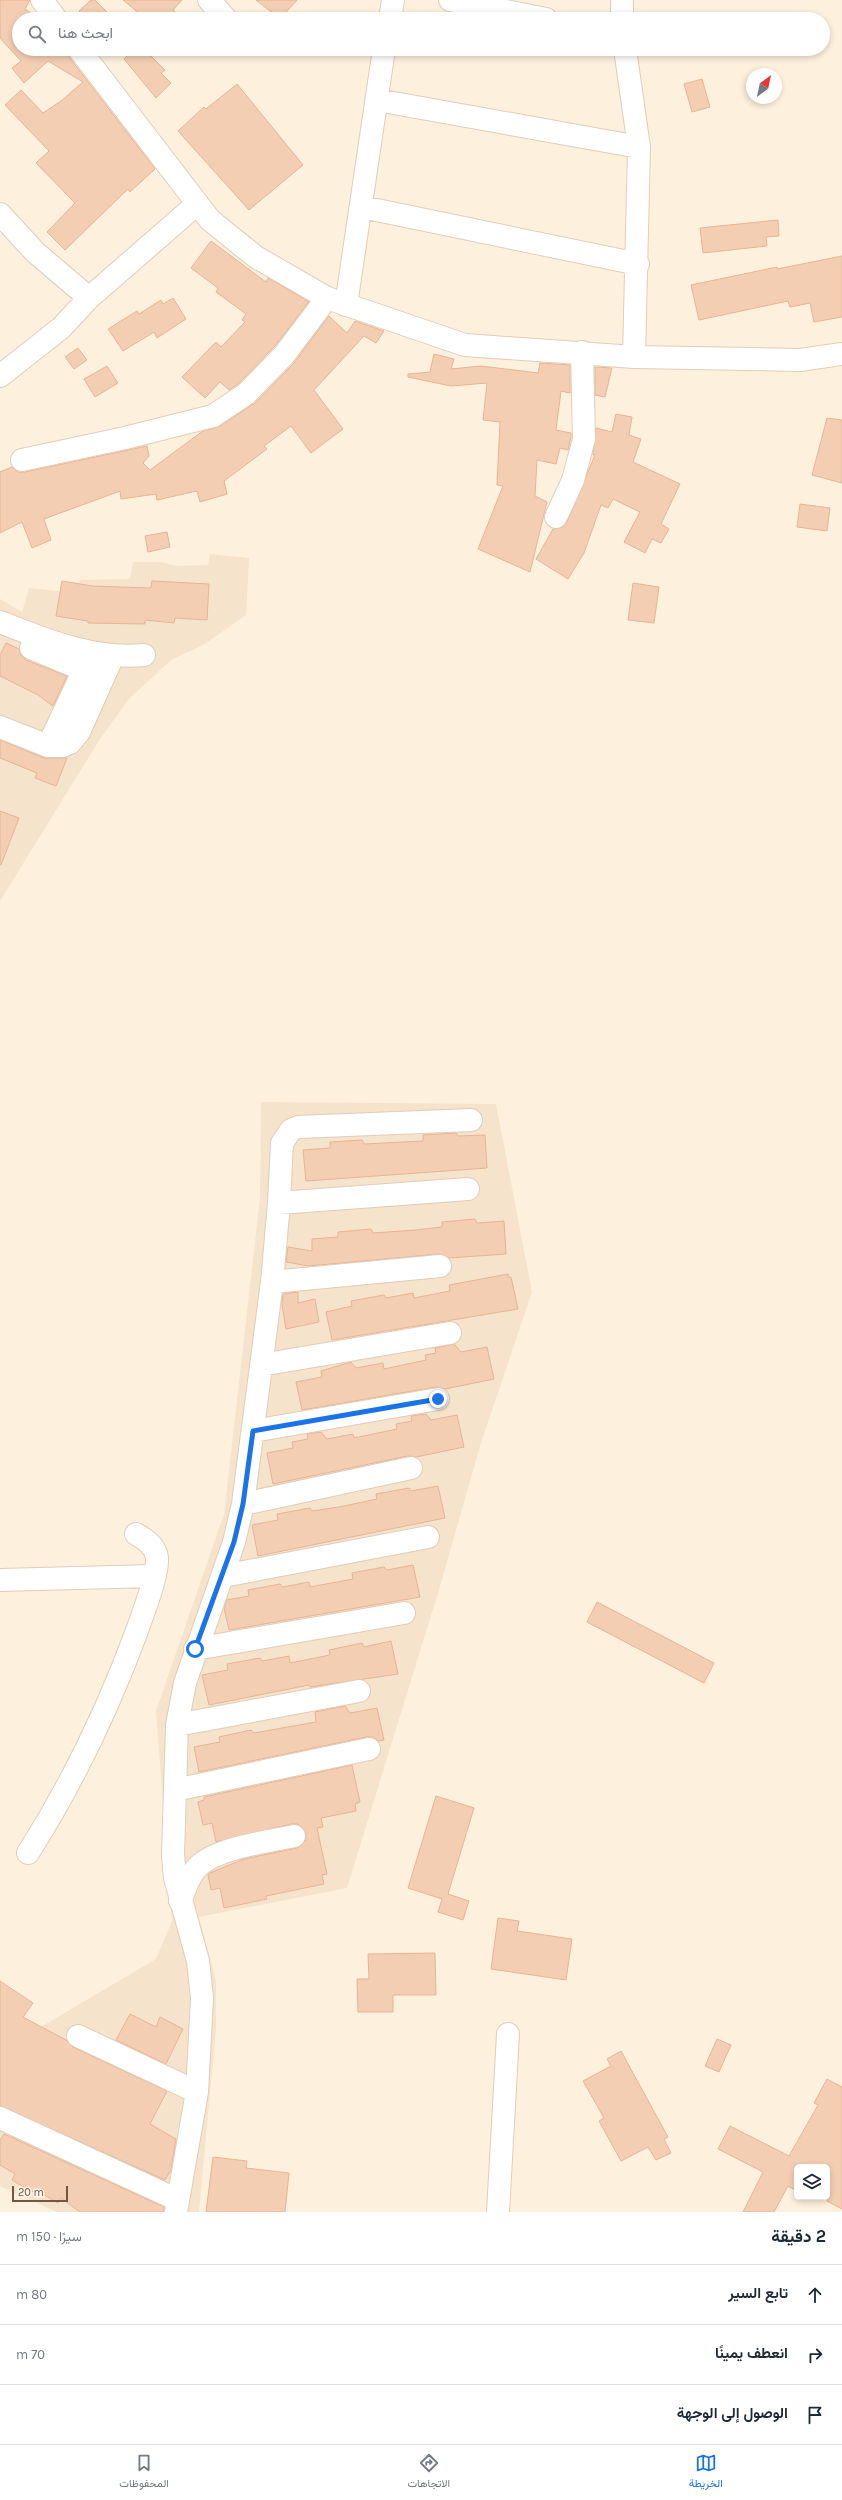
<!DOCTYPE html>
<html lang="ar">
<head>
<meta charset="utf-8">
<style>
	body { margin:0; font-family:Karla,Vazirmatn,sans-serif; background:#f6f6f7; color:#1f2937; direction:rtl }
	.controls { position:absolute; right:12px; bottom:12px; display:grid; overflow:hidden; border-radius:6px; box-shadow:0 2px 6px #0003 }
	.controls button { width:36px; height:36px; display:grid; place-items:center; padding:0; border:0; border-bottom:1px solid #e0e1e3; background:#fff; color:#1f2937; font:20px sans-serif }
	.compass { position:absolute; left:746px; top:68px; width:36px; height:36px; border-radius:50%; background:#fff; box-shadow:0 2px 6px #0003; rotate:33deg }
	.scale { position:absolute; left:12px; bottom:10px; width:56px; box-sizing:border-box; padding-left:4px; border:2px solid #745645; border-top:0; font-size:11px; line-height:14px; white-space:nowrap; color:#745645; -webkit-text-stroke:3px #fff5e4; paint-order:stroke }
	.stop { position:absolute; width:12px; height:12px; margin:-9px; border:3px solid #1a73e8; border-radius:50%; background:#fff }
	.stop.end { background:#1a73e8; border-color:#fff; box-shadow:0 1px 4px #0008 }
	.list { margin:0; padding:0; list-style:none }
	h2 { display:flex; justify-content:space-between; align-items:center; height:52px; margin:0; padding:0 16px; font-size:17px }
	h2 small { font-size:13px; font-weight:400; color:#747a83 }
	.list li { display:grid; grid-template-columns:26px 1fr auto; gap:12px; align-items:center; box-sizing:border-box; height:60px; padding:0 16px; border-top:1px solid #e0e1e3 }
	.list b { display:block; font-size:15px; white-space:nowrap }
	.list em { font-size:13px; font-style:normal; color:#747a83 }
	.icon { flex:none; width:22px; height:22px; fill:none; stroke:currentColor; stroke-width:2; stroke-linecap:round; stroke-linejoin:round }
	.map { position:relative; flex:none; width:842px; height:2212px; overflow:hidden; direction:ltr }
	.search { position:absolute; background:#fff; box-shadow:0 2px 6px #0003; left:12px; right:12px; top:12px; height:44px; display:flex; align-items:center; gap:10px; box-sizing:border-box; padding:0 14px; border-radius:22px; color:#747a83; font-size:15px }
	.sheet { height:232px; background:#fff }
	nav { display:flex; justify-content:space-around; align-items:center; box-sizing:border-box; height:56px; border-top:1px solid #e0e1e3; background:#fff; font-size:11px; color:#747a83 }
	nav a { display:grid; justify-items:center; gap:2px }
	nav .on { color:#1a73e8 }
	.map>svg:first-child { display:block }
</style>
</head>
<body>
<div class="map">
<svg width="842" height="2212" viewBox="0 0 842 2212">
	<rect width="100%" height="100%" fill="#fdf1dd"/>
	<!-- residential -->
	<path fill="#f5e3cb" d="M 210,554 L 249,558 L 246,615 L 205,644 L 171,660 L 128,700 L 100,739 L 0,901 L 0,599 L 22,612 L 29,588 L 79,593 L 80,580 L 130,579 L 133,562 L 162,562 L 176,566 L 208,565 Z
		M 261,1102 L 496,1104 L 532,1292 L 480,1446 L 438,1593 L 347,1888 L 199,1917 L 216,1980 L 216,2028 L 199,2212 L 57,2212 L 0,2186 L 0,2051 L 156,1959 L 172,1921 L 156,1711 L 224,1514 L 260,1198 Z"/>
	<!-- building -->
	<path fill="#f4ceb3" stroke="#e8b493" d="M 0,0 L 30,0 L 25,9 L 40,19 L 19,19 L 19,49 L 67,49 L 69,57 L 155,169 L 130,192 L 128,189 L 65,250 L 47,232 L 75,203 L 36,163 L 49,151 L 5,105 L 21,90 L 43,113 L 61,101 L 83,82 L 48,61 L 24,83 L 12,68 L 21,61 L 0,38 Z
		M 91,0 L 95,0 L 114,19 L 86,19 L 79,11 Z
		M 123,0 L 182,0 L 173,10 L 183,19 L 146,19 Z
		M 256,0 L 297,0 L 280,19 Z
		M 134,49 L 144,49 L 165,70 L 161,73 L 171,83 L 156,98 L 124,59 Z
		M 702,79 L 710,107 L 692,112 L 684,84 Z
		M 237,84 L 303,165 L 249,210 L 178,131 L 204,107 L 206,109 Z
		M 778,220 L 779,236 L 766,237 L 767,246 L 703,253 L 700,228 Z
		M 211,241 L 266,282 L 268,278 L 309,302 L 274,347 L 238,384 L 229,390 L 220,382 L 205,398 L 182,377 L 216,342 L 221,347 L 245,322 L 242,320 L 246,314 L 216,292 L 218,288 L 191,268 Z
		M 842,256 L 842,317 L 814,322 L 810,303 L 790,307 L 788,301 L 699,320 L 691,285 L 777,267 L 777,269 Z
		M 173,298 L 186,319 L 157,338 L 154,332 L 123,351 L 108,329 L 137,311 L 139,314 L 161,300 L 163,304 Z
		M 329,316 L 347,333 L 355,321 L 384,331 L 376,343 L 364,336 L 314,390 L 343,429 L 311,453 L 291,426 L 264,446 L 267,449 L 224,481 L 227,494 L 200,502 L 197,491 L 157,500 L 156,494 L 121,499 L 120,491 L 44,519 L 51,540 L 32,548 L 22,522 L 0,533 L 0,472 L 12,467 L 18,472 L 25,472 L 147,446 L 149,456 L 143,463 L 150,470 L 203,431 L 220,426 L 255,403 L 294,363 Z
		M 78,348 L 87,360 L 74,369 L 65,357 Z
		M 434,354 L 454,359 L 451,369 L 481,366 L 538,373 L 540,363 L 570,365 L 570,393 L 561,391 L 556,430 L 571,433 L 571,437 L 568,450 L 560,448 L 556,464 L 537,460 L 535,496 L 547,502 L 530,572 L 478,549 L 503,486 L 497,485 L 500,422 L 483,420 L 487,383 L 451,386 L 408,377 L 408,374 L 430,372 Z
		M 107,366 L 118,383 L 95,397 L 84,379 Z
		M 595,367 L 612,368 L 605,397 L 595,395 Z
		M 616,414 L 632,417 L 629,435 L 641,439 L 633,462 L 680,484 L 661,524 L 669,529 L 661,543 L 652,539 L 645,553 L 624,542 L 640,512 L 613,499 L 608,508 L 601,505 L 584,553 L 568,579 L 536,559 L 553,529 L 563,527 L 567,522 L 595,455 L 593,455 L 596,428 L 612,432 Z
		M 827,418 L 842,420 L 842,483 L 812,475 Z
		M 800,504 L 830,508 L 827,531 L 797,527 Z
		M 167,532 L 170,547 L 148,552 L 145,536 Z
		M 62,581 L 92,586 L 151,588 L 152,581 L 209,584 L 207,620 L 175,618 L 174,623 L 145,620 L 145,624 L 88,623 L 88,621 L 56,616 Z
		M 633,583 L 659,587 L 654,623 L 628,620 Z
		M 6,643 L 19,649 L 21,655 L 26,660 L 67,676 L 53,706 L 38,695 L 0,676 L 0,655 Z
		M 0,740 L 44,758 L 67,758 L 56,786 L 35,778 L 37,773 L 0,758 Z
		M 0,811 L 19,818 L 1,865 L 0,865 Z
		M 456,1133 L 458,1136 L 485,1135 L 487,1168 L 306,1181 L 303,1150 L 330,1148 L 330,1142 L 362,1140 L 364,1144 L 423,1141 L 423,1135 Z
		M 475,1219 L 477,1223 L 504,1221 L 506,1254 L 449,1258 L 439,1254 L 309,1266 L 286,1262 L 288,1247 L 312,1251 L 312,1239 L 338,1237 L 338,1232 L 371,1229 L 373,1233 L 416,1230 L 442,1227 L 442,1222 Z
		M 508,1274 L 508,1277 L 511,1277 L 518,1309 L 332,1340 L 326,1312 L 352,1306 L 351,1301 L 384,1295 L 386,1298 L 413,1293 L 414,1298 L 450,1291 L 449,1285 Z
		M 298,1292 L 298,1303 L 315,1299 L 319,1322 L 286,1329 L 282,1305 L 283,1294 Z
		M 454,1344 L 461,1352 L 487,1347 L 494,1379 L 445,1389 L 436,1387 L 302,1410 L 296,1382 L 322,1377 L 321,1371 L 351,1362 L 356,1368 L 383,1363 L 384,1369 L 426,1360 L 425,1355 L 436,1353 L 435,1348 Z
		M 426,1414 L 431,1420 L 457,1415 L 464,1447 L 416,1457 L 408,1456 L 273,1484 L 267,1453 L 293,1448 L 292,1442 L 308,1439 L 307,1434 L 321,1432 L 327,1439 L 353,1434 L 354,1438 L 397,1429 L 396,1424 L 412,1421 L 411,1416 Z
		M 438,1486 L 445,1518 L 258,1556 L 252,1525 L 278,1520 L 277,1514 L 310,1508 L 312,1511 L 339,1507 L 377,1499 L 376,1494 L 409,1488 L 411,1491 Z
		M 413,1565 L 420,1597 L 229,1630 L 224,1608 L 227,1600 L 249,1596 L 248,1590 L 280,1584 L 283,1587 L 309,1582 L 310,1587 L 353,1579 L 352,1573 L 384,1567 L 387,1570 Z
		M 597,1602 L 714,1663 L 704,1683 L 587,1622 Z
		M 391,1641 L 398,1674 L 310,1687 L 309,1685 L 209,1705 L 202,1675 L 228,1670 L 227,1664 L 260,1658 L 262,1661 L 289,1656 L 290,1663 L 330,1655 L 329,1650 L 362,1643 L 364,1647 Z
		M 345,1706 L 350,1713 L 377,1708 L 384,1740 L 379,1741 L 373,1737 L 366,1737 L 199,1772 L 194,1747 L 220,1742 L 219,1737 L 251,1730 L 254,1733 L 316,1722 L 315,1712 Z
		M 352,1765 L 360,1802 L 355,1804 L 356,1811 L 321,1818 L 323,1827 L 317,1828 L 327,1874 L 322,1875 L 324,1884 L 266,1896 L 267,1899 L 224,1908 L 220,1888 L 211,1890 L 208,1875 L 210,1873 L 244,1859 L 297,1848 L 306,1840 L 306,1833 L 298,1824 L 291,1824 L 216,1842 L 212,1823 L 203,1825 L 198,1802 L 204,1800 L 204,1797 Z
		M 436,1796 L 474,1808 L 448,1894 L 469,1901 L 463,1920 L 438,1912 L 442,1899 L 408,1888 Z
		M 498,1918 L 519,1921 L 517,1931 L 572,1939 L 566,1980 L 491,1969 Z
		M 435,1953 L 436,1995 L 393,1995 L 393,2012 L 358,2012 L 357,1979 L 369,1979 L 368,1954 Z
		M 0,1981 L 33,2003 L 23,2017 L 66,2040 L 73,2047 L 167,2091 L 150,2124 L 176,2139 L 171,2170 L 165,2180 L 0,2106 Z
		M 130,2014 L 156,2027 L 160,2017 L 183,2029 L 166,2064 L 116,2040 Z
		M 717,2039 L 731,2045 L 719,2072 L 705,2066 Z
		M 621,2051 L 668,2137 L 664,2139 L 671,2153 L 656,2160 L 648,2147 L 621,2161 L 599,2121 L 604,2118 L 583,2081 L 611,2066 L 607,2059 Z
		M 827,2079 L 842,2087 L 842,2209 L 827,2201 L 827,2167 L 797,2167 L 797,2191 L 788,2186 L 774,2212 L 743,2212 L 763,2172 L 718,2149 L 730,2126 L 789,2156 L 818,2105 L 814,2103 Z
		M 4,2134 L 164,2207 L 164,2212 L 80,2212 L 61,2198 L 58,2203 L 34,2189 L 32,2192 L 12,2180 L 15,2174 L 0,2165 L 0,2140 Z
		M 213,2157 L 247,2161 L 246,2168 L 289,2173 L 285,2212 L 206,2212 Z"/>
	<g fill="none" stroke-linecap="round" stroke-linejoin="round">
		<!-- minor casing -->
		<g stroke="#e1cdb9" stroke-width="24">
			<path id="minor" d="M 209,0 L 226,19
				M 450,0 L 546,19
				M 622,0 L 622,19
				M 390,19 L 393,0
				M 625,49 L 639,147 L 634,357
				M 377,100 L 639,147
				M 362,207 L 638,264
				M 0,214 L 35,252 L 89,298
				M 346,305 L 384,49
				M 0,376 L 61,328 L 89,298 L 197,204
				M 22,460 L 125,438 L 213,416 L 246,394 L 284,355 L 327,298
				M 556,517 L 573,480 L 584,439 L 582,352
				M 0,622 C 46,640 93,660 144,655
				M 31,648 L 84,670
				M 0,727 L 48,746 L 63,746 L 70,743 L 79,732 L 113,656
				M 48,746 L 92,653
				M 279,1203 L 468,1189
				M 272,1282 L 440,1266
				M 261,1365 L 450,1333
				M 253,1431 L 438,1399
				M 243,1504 L 411,1468
				M 223,1576 L 428,1537
				M 0,1580 L 153,1576
				M 195,1649 L 404,1613
				M 177,1725 L 359,1691
				M 175,1790 L 369,1749
				M 28,1853 C 74,1781 109,1707 138,1628 C 144,1610 158,1576 157,1558 C 156,1546 145,1539 136,1534
				M 180,1901 C 185,1891 188,1878 195,1870 C 211,1848 268,1842 294,1836
				M 78,2036 L 197,2092
				M 0,2118 L 178,2200
				M 176,2212 L 197,2092 L 202,1998 L 198,1961 L 175,1878 L 173,1855 L 177,1725 L 185,1683 L 234,1542 L 243,1504 L 272,1282 L 279,1203 L 282,1143 L 291,1130 L 298,1127 L 471,1120
				M 498,2212 L 508,2034"/>
		</g>
		<!-- tertiary casing -->
		<g stroke="#e1cdb9" stroke-width="24">
			<path id="tertiary" d="M 42,0 L 56,19
				M 79,49 L 210,220 L 256,257 L 327,298 L 465,345 L 634,357 L 800,360 L 842,354"/>
		</g>
		<!-- minor -->
		<use href="#minor" stroke="#fff" stroke-width="22"/>
		<!-- tertiary -->
		<use href="#tertiary" stroke="#fff" stroke-width="22"/>
	</g>
	<g fill="none" stroke-linecap="round" stroke-linejoin="round">
		<!-- route -->
		<path stroke="#1a73e8" stroke-width="5" d="M 195,1649 L 234,1542 L 243,1504 L 253,1431 L 438,1399"/>
	</g>
</svg>
<div class="controls">
<button><svg class="icon" aria-label="layers" viewBox="0 0 24 24"><path d="M12 4l9 5-9 5-9-5zM3 14l9 5 9-5"/></svg></button>
</div>
<svg class="compass" viewBox="-18 -18 36 36"><path d="M0-13l5 13h-10z" fill="#e53935"/><path d="M0 13l5-13h-10z" fill="#747a83"/></svg>
<div class="scale">20 m</div>
<div class="stop" style="left:195px;top:1649px"></div>
<div class="stop end" style="left:438px;top:1399px"></div>
<div class="search"><svg class="icon" aria-label="search" viewBox="0 0 24 24"><circle cx="10" cy="10" r="6"/><path d="M15 15l6 6"/></svg>ابحث هنا</div>
</div>
<section class="sheet">
<h2>2 دقيقة<small>سيرًا · 150 m</small></h2>
<ul class="list">
<li><svg class="icon" aria-label="ahead" viewBox="0 0 24 24"><path d="M12 20V5M6 11l6-6 6 6"/></svg><div><b>تابع السير</b></div><em>80 m</em></li>
<li><svg class="icon" aria-label="right" viewBox="0 0 24 24"><path d="M7 20v-9h11M14 6l5 5-5 5"/></svg><div><b>انعطف يمينًا</b></div><em>70 m</em></li>
<li><svg class="icon" aria-label="arrive" viewBox="0 0 24 24"><path d="M6 21V4h12l-3 4 3 4H6"/></svg><div><b>الوصول إلى الوجهة</b></div></li>
</ul>
</section>
<nav>
<a class="on"><svg class="icon" aria-label="map" viewBox="0 0 24 24"><path d="M3 6l6-2 6 2 6-2v14l-6 2-6-2-6 2zM9 4v14M15 6v14"/></svg>الخريطة</a>
<a><svg class="icon" aria-label="directions" viewBox="0 0 24 24"><path d="M12 3l9 9-9 9-9-9zM9 14v-3h6M13 9l2 2-2 2"/></svg>الاتجاهات</a>
<a><svg class="icon" aria-label="saved" viewBox="0 0 24 24"><path d="M7 4h10v16l-5-4-5 4z"/></svg>المحفوظات</a>
</nav>
</body>
</html>
